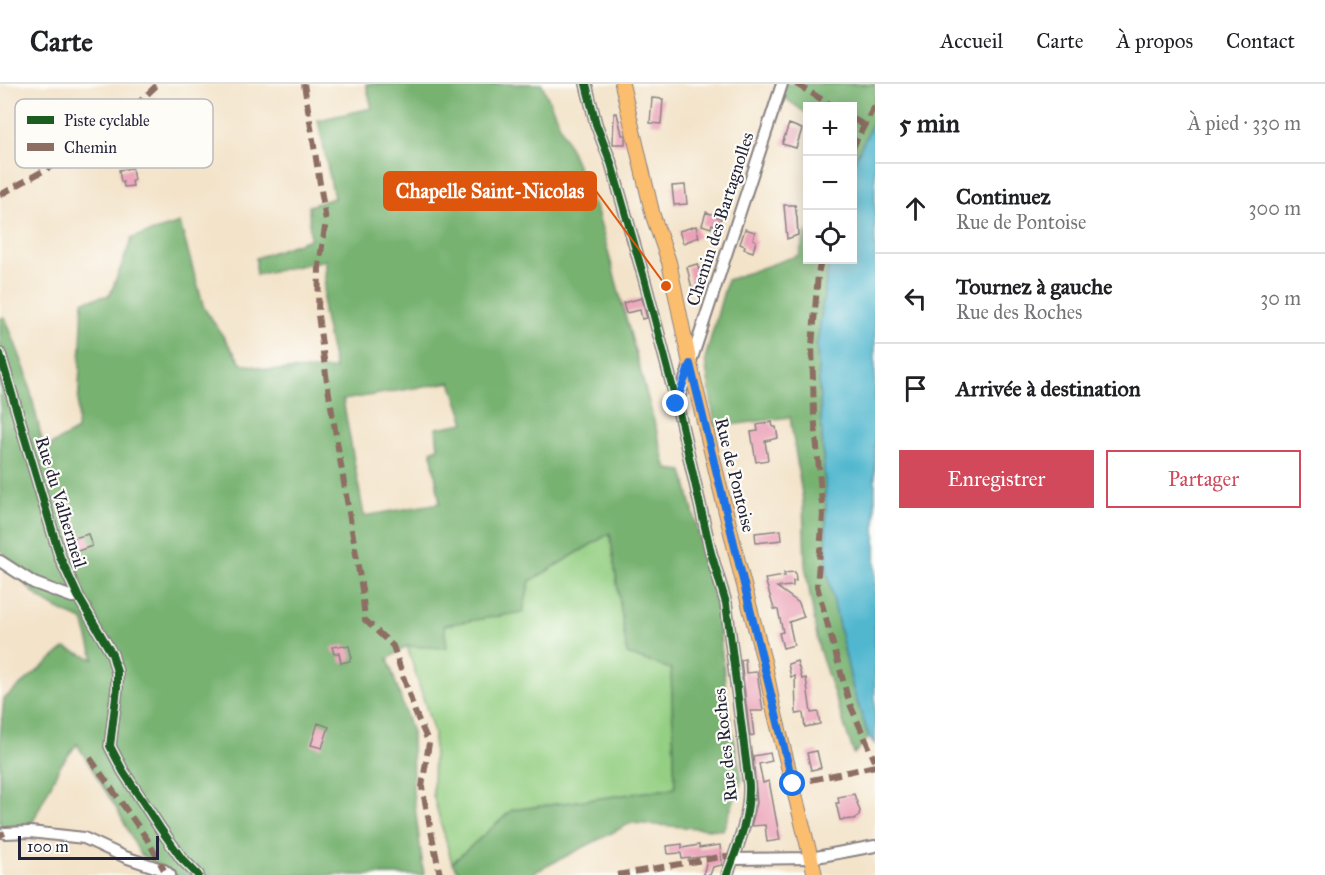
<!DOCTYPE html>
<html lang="fr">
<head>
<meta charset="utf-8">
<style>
	body { margin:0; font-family:"IM FELL Great Primer",serif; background:#f2f2f2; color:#202124 }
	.controls { position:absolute; right:18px; top:18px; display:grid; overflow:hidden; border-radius:0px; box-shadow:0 3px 15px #0003 }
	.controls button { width:54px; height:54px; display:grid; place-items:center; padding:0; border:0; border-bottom:2px solid #e0e0e0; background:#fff; color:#202124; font:30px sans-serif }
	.scale { position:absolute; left:18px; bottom:15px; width:141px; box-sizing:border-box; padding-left:6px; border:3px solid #22223b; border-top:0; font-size:16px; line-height:21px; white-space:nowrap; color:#22223b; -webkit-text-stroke:4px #fdfcf7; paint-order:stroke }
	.stop { position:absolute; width:18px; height:18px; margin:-14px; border:4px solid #1a73e8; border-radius:50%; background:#fff }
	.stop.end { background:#1a73e8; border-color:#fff; box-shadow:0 2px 6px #0008 }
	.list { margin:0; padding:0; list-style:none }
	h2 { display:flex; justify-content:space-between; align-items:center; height:78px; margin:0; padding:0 24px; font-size:26px }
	h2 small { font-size:20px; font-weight:400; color:#757577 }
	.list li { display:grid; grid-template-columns:39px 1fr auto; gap:18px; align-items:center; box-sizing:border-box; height:90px; padding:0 24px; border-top:2px solid #e0e0e0 }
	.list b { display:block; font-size:22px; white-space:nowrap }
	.list p { margin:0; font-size:20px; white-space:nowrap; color:#757577 }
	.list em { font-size:20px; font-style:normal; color:#757577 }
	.actions { display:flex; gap:12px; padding:18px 24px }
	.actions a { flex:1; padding:14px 0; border:2px solid #d1495b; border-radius:0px; text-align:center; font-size:21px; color:#d1495b }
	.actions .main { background:#d1495b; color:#fff }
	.icon { flex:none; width:33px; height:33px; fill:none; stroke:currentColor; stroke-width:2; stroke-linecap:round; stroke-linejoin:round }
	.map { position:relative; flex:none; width:875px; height:791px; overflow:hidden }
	header { display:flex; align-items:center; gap:36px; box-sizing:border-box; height:84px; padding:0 30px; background:#fff; border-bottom:2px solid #e0e0e0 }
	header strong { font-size:28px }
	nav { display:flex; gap:33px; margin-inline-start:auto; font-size:21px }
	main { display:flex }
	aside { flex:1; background:#fff }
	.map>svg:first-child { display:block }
</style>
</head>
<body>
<header>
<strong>Carte</strong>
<nav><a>Accueil</a><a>Carte</a><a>À propos</a><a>Contact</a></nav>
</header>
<main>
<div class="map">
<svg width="875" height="791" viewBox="0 0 875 791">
	<rect width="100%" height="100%" fill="#fdfcf7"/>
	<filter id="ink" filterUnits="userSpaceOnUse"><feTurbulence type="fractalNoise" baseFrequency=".0167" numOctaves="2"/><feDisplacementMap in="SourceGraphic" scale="12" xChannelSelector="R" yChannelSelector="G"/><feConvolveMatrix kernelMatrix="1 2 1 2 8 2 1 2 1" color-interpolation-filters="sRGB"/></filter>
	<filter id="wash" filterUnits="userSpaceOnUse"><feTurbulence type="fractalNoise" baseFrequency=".008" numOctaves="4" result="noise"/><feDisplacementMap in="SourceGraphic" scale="24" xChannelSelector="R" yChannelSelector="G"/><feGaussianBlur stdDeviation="1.35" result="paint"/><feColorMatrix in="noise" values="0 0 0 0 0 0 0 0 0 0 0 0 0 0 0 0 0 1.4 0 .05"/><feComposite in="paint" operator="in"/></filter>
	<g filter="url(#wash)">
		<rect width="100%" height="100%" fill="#f3e3c9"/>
		<!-- green -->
		<path fill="#94cf83" stroke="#5b785f" stroke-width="1.5" d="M 610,449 L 627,570 L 671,585 L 675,704 L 512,726 L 452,779 L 433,711 L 434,649 L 407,562 L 447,564 L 444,541 L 522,528 L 530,497 Z"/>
		<!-- forest -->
		<path fill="#77b271" stroke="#4c6a56" stroke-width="1.5" fill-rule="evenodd" d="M 366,0 L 542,0 L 597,127 L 667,385 L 683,387 L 717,525 L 728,625 L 742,695 L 723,746 L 631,739 L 537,787 L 532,791 L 461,791 L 452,779 L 512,726 L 675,704 L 671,585 L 627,570 L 610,449 L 530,497 L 523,528 L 444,541 L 447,564 L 407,562 L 388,575 L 412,649 L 413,708 L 424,791 L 173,791 L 140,770 L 118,727 L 77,660 L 60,682 L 32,739 L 0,745 L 0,652 L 4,615 L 65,564 L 94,575 L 83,536 C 64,529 44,520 29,504 C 18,493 13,476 0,466 L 0,235 L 5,233 L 26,288 L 44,365 L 77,346 L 83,217 L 110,211 L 132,154 L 180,139 L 204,224 L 241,279 L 269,286 L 335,285 L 323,228 L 326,176 L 256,191 L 256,174 L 310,155 L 309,122 L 334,114 L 318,36 L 372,24 ZM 451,298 L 465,339 L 436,344 L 438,364 L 431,367 L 440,419 L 364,432 L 343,316 Z
			M 785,0 L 875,0 L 875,34 L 853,80 L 852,22 L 808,22 L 807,30 L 782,12 Z
			M 807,146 L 808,176 L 829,176 L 817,262 L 826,423 L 827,488 L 853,605 L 869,653 L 854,670 L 819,565 L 805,481 L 803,417 L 790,333 L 715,343 L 705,275 L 727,196 L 799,171 Z"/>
		<!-- water -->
		<path fill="#51b7cf" stroke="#3a6c85" stroke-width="1.5" d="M 875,34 L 875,660 L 869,653 L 853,605 L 827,488 L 826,423 L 817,262 L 829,176 L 852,176 L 853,80 Z"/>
		<g id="blocks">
			<!-- building -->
			<path fill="#eba1b8" d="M 652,14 L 663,15 L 661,40 L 650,39 Z
				M 614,29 L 617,29 L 621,46 L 622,51 L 625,51 L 625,60 L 613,60 Z
				M 789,40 L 802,45 L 796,64 L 782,60 Z
				M 132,84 L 134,96 L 132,97 L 133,102 L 124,103 L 123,98 L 121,98 L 119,86 Z
				M 685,101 L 687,120 L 674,121 L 672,102 Z
				M 784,121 L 795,121 L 797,134 L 798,151 L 787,155 Z
				M 706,128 L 721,134 L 718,142 L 712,140 L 711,144 L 702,141 Z
				M 696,142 L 699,153 L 683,159 L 679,147 Z
				M 745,145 L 755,148 L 753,155 L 756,157 L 753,168 L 744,165 L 745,162 L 740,160 Z
				M 697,180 L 704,201 L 692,205 L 687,183 Z
				M 642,214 L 647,234 L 642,235 L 640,226 L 626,229 L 623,219 Z
				M 772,338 L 773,343 L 776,343 L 778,354 L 765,357 L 768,376 L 756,378 L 751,348 L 758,347 L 757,341 Z
				M 781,446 L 782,456 L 756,459 L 755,449 Z
				M 88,450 L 92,462 L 75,468 L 71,455 Z
				M 795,488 L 796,497 L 793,497 L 793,502 L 777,503 L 799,519 L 804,533 L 789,538 L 794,561 L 783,564 L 779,549 L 783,548 L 778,526 L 774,525 L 765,495 L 785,492 L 784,489 Z
				M 344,561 L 345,563 L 349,562 L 352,574 L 350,574 L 350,577 L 341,579 L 339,569 L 334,570 L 332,563 Z
				M 745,575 L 746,589 L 757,588 L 763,627 L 751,627 L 754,651 L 750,652 L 741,576 Z
				M 797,577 L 802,595 L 806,594 L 811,629 L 818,628 L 820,640 L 805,643 L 803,629 L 796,630 L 795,592 L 791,593 L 788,580 Z
				M 318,639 L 329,643 L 322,664 L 311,661 Z
				M 817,667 L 821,684 L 811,686 L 807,669 Z
				M 770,669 L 772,677 L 759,680 L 763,699 L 769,697 L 780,756 L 767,758 L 765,741 L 751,742 L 757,719 L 753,672 Z
				M 854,710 L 860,727 L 859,731 L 854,735 L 840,736 L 836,719 L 839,719 L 838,713 Z
				M 682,760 L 682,764 L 699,761 L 699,764 L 720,761 L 722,781 L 713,783 L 710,791 L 703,791 L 708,772 L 682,775 L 681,769 L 668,770 L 667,762 Z"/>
		</g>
	</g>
	<g filter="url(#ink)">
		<use href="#blocks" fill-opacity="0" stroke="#8a8282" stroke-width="1.5"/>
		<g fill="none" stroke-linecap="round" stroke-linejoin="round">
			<!-- minor casing -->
			<g stroke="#8a8282" stroke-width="14">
				<path id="minor" d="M 586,0 L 596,40 L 611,79 L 644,194 L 677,320 L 711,469 L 726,519 L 749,701 C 750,733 738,762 727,791
					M 0,270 L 60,473 L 78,512 L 112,570 L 117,588 L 117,605 L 110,662 L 123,687 L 160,744 L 182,775 L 198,791
					M 677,320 L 782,0
					M 0,477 L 34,499 L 72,513 L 78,512
					M 5,749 L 30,748 L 84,754 L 125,773 L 164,786 L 170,791
					M 733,775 L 811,774 L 875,762"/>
			</g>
			<!-- major casing -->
			<g stroke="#8a8282" stroke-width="16">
				<path id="major" d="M 622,0 L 653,132 L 669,178 L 690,280 L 741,490 L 765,581 L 773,622 L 815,791"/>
			</g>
			<!-- minor -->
			<use href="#minor" stroke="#fff" stroke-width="10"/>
			<!-- major -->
			<use href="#major" stroke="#fbbd6e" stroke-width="14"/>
			<!-- quiet -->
			<path stroke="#8d6e63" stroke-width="6" stroke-dasharray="12 6" stroke-linecap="butt" d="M 304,0 L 326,137 L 319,182 L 318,231 L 327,298 L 362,506 L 365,536 L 393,562 L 415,628 L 429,659 L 422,703 L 440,791
				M 796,0 L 833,22
				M 852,34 L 864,41
				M 852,65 L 875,21
				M 0,111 L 102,54 L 158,0
				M 821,176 L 818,190 L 812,262 L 814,330 L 823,431 L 817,502 L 849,618 L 875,677
				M 90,674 L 147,755 L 164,786
				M 793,700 L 875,682
				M 0,751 L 5,749
				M 617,791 L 726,772 L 733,775"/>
			<!-- cycleway casing -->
			<g stroke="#fdfcf7" stroke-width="11">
				<path id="cycleway" d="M 586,0 L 596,40 L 611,79 L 644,194 L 677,320 L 711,469 L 726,519 L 749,701 C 750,733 738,762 727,791
					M 0,270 L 60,473 L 78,512 L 112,570 L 117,588 L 117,605 L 110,662 L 123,687 L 160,744 L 182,775 L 198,791"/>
			</g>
			<!-- cycleway -->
			<use href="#cycleway" stroke="#1b5e20" stroke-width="8"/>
		</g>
	</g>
	<g fill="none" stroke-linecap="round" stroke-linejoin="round" filter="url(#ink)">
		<!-- route -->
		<path stroke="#1a73e8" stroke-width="8" d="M 676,320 L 690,280 L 793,700"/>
	</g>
	<g text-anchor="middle" stroke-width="4.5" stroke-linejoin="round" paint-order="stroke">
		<!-- street labels -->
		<g font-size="18" fill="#22223b" stroke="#fdfcf7">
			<text transform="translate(720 135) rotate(-72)" y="6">Chemin des Bartagnolles</text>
			<text transform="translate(735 391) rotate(76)" y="6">Rue de Pontoise</text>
			<text transform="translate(61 418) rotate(73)" y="6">Rue du Valhermeil</text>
			<text transform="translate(725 661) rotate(-96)" y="6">Rue des Roches</text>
		</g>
	</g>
	<!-- legend -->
	<rect x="15" y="15" width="198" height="69" rx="9" fill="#fdfcf7" stroke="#bbbbbf" stroke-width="1.5"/>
	<rect x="27" y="32" width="27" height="8" fill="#1b5e20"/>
	<rect x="27" y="59" width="27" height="8" fill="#8d6e63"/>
	<g font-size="16" fill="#22223b">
		<text x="64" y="42">Piste cyclable</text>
		<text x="64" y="69">Chemin</text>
	</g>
	<!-- callouts -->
	<path fill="none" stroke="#de560e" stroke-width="2" d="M666 202L596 107"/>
	<circle fill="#de560e" stroke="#fdfcf7" stroke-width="2" cx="666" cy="202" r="6"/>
	<rect fill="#de560e" stroke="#de560e" stroke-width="2" x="384" y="88" width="212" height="38" rx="6"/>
	<g font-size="20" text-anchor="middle" font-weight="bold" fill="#fff">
		<text x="490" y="114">Chapelle Saint-Nicolas</text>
	</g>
</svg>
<div class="controls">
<button>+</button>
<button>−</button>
<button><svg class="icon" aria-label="locate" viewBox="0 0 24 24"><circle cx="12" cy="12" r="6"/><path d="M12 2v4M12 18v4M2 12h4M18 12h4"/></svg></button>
</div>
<div class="scale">100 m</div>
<div class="stop" style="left:793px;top:700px"></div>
<div class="stop end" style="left:676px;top:320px"></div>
</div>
<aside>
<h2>5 min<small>À pied · 330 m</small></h2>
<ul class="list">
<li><svg class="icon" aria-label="ahead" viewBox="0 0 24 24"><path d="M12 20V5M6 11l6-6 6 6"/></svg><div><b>Continuez</b><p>Rue de Pontoise</p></div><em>300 m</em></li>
<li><svg class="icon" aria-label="left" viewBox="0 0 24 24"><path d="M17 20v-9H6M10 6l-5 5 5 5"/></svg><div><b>Tournez à gauche</b><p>Rue des Roches</p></div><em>30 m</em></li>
<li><svg class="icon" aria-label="arrive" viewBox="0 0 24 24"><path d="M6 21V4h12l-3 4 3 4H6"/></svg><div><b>Arrivée à destination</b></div></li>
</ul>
<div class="actions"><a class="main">Enregistrer</a><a>Partager</a></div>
</aside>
</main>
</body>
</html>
